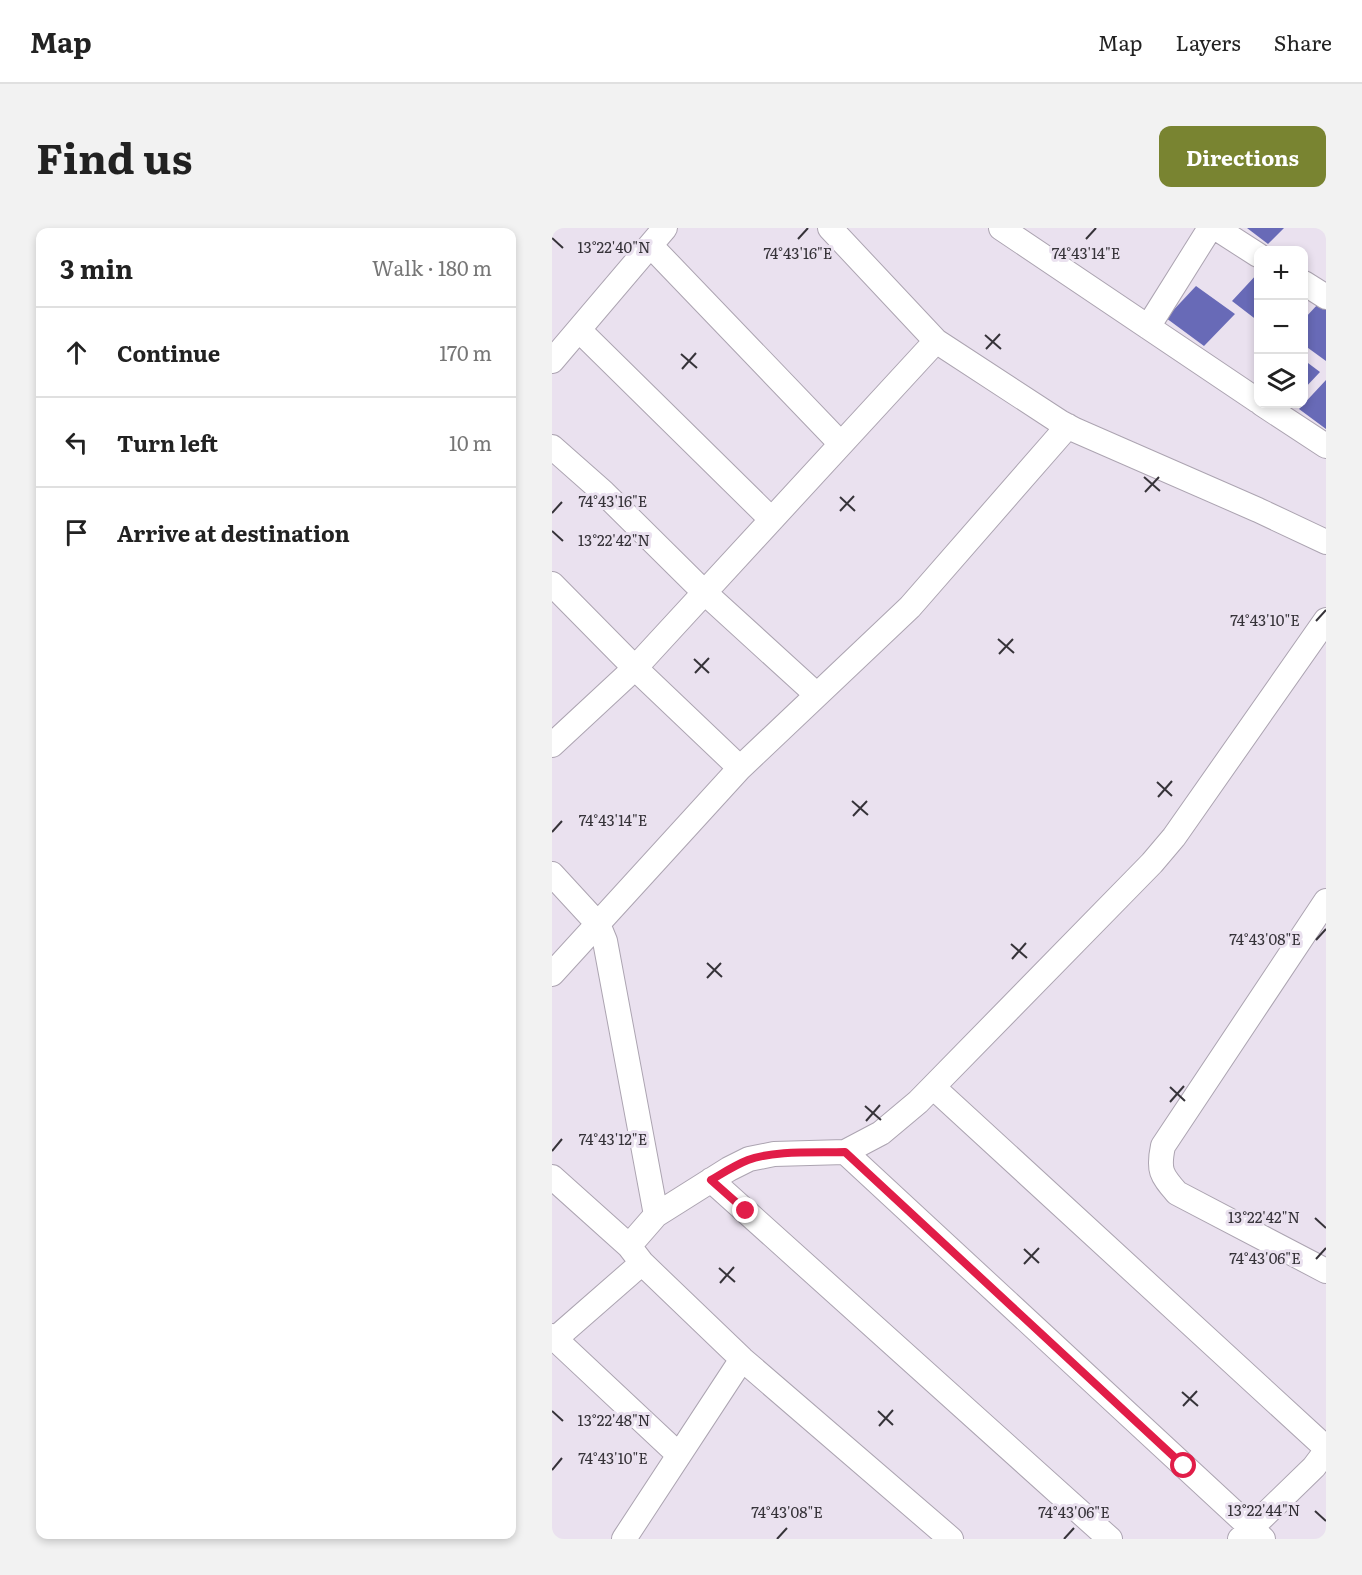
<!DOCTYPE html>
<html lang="en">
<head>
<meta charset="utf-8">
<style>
	body { margin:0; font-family:Literata,serif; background:#f2f2f2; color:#222 }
	.controls { position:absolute; right:18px; top:18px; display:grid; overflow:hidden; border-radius:12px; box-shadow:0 3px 9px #0003 }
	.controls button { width:54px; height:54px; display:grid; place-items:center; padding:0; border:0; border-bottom:2px solid #e0e0e0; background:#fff; color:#222; font:30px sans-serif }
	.stop { position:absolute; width:18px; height:18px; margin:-14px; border:4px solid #e11d48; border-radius:50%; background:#fff }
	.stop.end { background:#e11d48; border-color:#fff; box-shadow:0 2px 6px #0008 }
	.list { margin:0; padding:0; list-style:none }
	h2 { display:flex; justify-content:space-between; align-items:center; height:78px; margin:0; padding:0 24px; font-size:26px }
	h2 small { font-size:20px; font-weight:400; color:#767676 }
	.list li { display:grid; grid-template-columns:39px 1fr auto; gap:18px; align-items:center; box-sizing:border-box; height:90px; padding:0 24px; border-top:2px solid #e0e0e0 }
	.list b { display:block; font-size:22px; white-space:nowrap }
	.list em { font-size:20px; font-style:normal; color:#767676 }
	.icon { flex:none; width:33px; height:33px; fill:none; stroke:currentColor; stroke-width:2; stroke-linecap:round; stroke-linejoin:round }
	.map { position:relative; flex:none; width:774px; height:1311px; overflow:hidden; border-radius:12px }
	header { display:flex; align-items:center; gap:36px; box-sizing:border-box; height:84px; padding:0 30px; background:#fff; border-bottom:2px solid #e0e0e0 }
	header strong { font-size:28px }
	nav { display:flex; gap:33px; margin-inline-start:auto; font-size:21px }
	.intro { display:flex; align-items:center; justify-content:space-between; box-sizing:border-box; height:144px; padding:0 36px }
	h1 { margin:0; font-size:42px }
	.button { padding:15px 27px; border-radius:12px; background:#798431; color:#fff; font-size:21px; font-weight:700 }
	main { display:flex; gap:36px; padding:0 36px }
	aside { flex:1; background:#fff; border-radius:12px; box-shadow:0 3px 9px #0003 }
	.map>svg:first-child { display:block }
</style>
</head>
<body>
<header>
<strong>Map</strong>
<nav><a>Map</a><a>Layers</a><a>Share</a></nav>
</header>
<div class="intro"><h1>Find us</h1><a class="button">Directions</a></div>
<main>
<aside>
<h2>3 min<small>Walk · 180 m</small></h2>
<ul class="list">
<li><svg class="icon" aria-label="ahead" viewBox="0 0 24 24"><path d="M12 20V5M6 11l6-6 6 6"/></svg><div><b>Continue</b></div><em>170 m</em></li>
<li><svg class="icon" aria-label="left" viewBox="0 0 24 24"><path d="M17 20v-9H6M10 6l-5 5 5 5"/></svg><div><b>Turn left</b></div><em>10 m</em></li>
<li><svg class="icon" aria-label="arrive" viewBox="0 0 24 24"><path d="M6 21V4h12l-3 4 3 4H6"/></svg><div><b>Arrive at destination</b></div></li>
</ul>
</aside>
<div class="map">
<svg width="774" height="1311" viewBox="0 0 774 1311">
	<rect width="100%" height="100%" fill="#eae1ef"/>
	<!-- building -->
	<path fill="#686ab7" d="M 695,0 L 732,0 L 716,16 Z
		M 706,45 L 706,93 L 680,73 Z
		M 644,58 L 683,86 L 652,118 L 614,90 Z
		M 767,75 L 774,80 L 774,133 L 752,117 L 752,91 Z
		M 752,132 L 768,144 L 752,161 Z
		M 774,152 L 774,201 L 747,181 Z"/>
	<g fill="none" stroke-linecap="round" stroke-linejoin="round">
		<!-- minor casing -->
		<g stroke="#aca4b1" stroke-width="26">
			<path id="minor" d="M 278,0 L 384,113 L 508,194 L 523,202 L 706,282 L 774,314
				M 449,0 L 706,173
				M 664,0 L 706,27
				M 99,18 L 289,216
				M 752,55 L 774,69
				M 596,99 L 658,0
				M 27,102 L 219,291
				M 0,133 L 113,0
				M 710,176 L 774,218
				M 0,219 L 51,264 L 152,364 L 265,467
				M 0,356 L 83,440 L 188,540
				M 0,517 L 83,440 L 384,113
				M 0,646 L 46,696 L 53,713 L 104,987
				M 774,673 L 611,918 C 606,942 609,947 625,965 L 774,1043
				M 0,746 L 188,540 L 358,379 L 516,198
				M 381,859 L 774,1220
				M 293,924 L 711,1311
				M 0,949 L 77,1018 L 90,1035 L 190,1131 L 399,1311
				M 159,952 L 558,1311
				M 77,1018 L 104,987 L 177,941 L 197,931 L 222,926 L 293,924 L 329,905 L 366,874 L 600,635 L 622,609 L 774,392
				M 0,1108 L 127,1227
				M 3,1111 L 90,1035
				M 72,1311 L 190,1131
				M 688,1311 L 762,1239 L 774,1223"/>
		</g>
		<!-- minor -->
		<use href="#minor" stroke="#fff" stroke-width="24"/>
	</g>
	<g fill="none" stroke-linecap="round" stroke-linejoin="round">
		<!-- route -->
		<path stroke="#e11d48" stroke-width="8" d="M 194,983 L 159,952 C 171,945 183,937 196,932 C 223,922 265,925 293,924 L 632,1238"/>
	</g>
	<!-- ticks -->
	<path fill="none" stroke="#363339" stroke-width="2" d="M 0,10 L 11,20M 246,11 L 256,0M 534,11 L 544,0M 433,107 L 449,121M 434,121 L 448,106M 129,126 L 145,140M 130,141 L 144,125M 592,249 L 608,263M 593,264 L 607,249M 288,269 L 303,283M 288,283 L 302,268M 0,285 L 10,274M 0,303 L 11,313M 764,393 L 774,382M 446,411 L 462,425M 447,426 L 461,411M 142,431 L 157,445M 143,445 L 157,430M 605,554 L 620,568M 606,569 L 620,553M 300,573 L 316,587M 301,588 L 315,573M 0,604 L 10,593M 764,712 L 774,701M 459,716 L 475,730M 460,731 L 474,715M 155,735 L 170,749M 155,750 L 169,735M 618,859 L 633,873M 618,874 L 632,858M 313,878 L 329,892M 314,893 L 328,877M 0,923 L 10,911M 763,990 L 774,1000M 472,1021 L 487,1035M 764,1031 L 774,1020M 472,1036 L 487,1020M 167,1040 L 183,1054M 168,1055 L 182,1039M 630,1164 L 646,1178M 631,1178 L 645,1163M 0,1183 L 11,1193M 326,1183 L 341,1197M 327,1198 L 341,1182M 0,1242 L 10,1230M 763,1283 L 774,1293M 225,1311 L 235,1300M 512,1311 L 522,1300"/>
	<g font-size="15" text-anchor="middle" fill="#363339" stroke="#eae1ef" stroke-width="6" stroke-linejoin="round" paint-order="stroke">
		<text x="62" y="25">13°22'40"N</text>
		<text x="246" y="31">74°43'16"E</text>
		<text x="534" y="31">74°43'14"E</text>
		<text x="61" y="279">74°43'16"E</text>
		<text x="62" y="318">13°22'42"N</text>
		<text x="713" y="398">74°43'10"E</text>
		<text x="61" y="598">74°43'14"E</text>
		<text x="713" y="717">74°43'08"E</text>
		<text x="61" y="917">74°43'12"E</text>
		<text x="712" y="995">13°22'42"N</text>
		<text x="713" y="1036">74°43'06"E</text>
		<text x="62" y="1198">13°22'48"N</text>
		<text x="61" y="1236">74°43'10"E</text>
		<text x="712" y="1288">13°22'44"N</text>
		<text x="235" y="1290">74°43'08"E</text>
		<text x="522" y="1290">74°43'06"E</text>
	</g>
</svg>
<div class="controls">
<button>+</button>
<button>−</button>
<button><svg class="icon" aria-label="layers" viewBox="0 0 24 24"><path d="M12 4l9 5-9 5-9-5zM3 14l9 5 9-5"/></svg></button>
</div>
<div class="stop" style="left:632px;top:1238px"></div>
<div class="stop end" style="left:194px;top:983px"></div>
</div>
</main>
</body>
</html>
